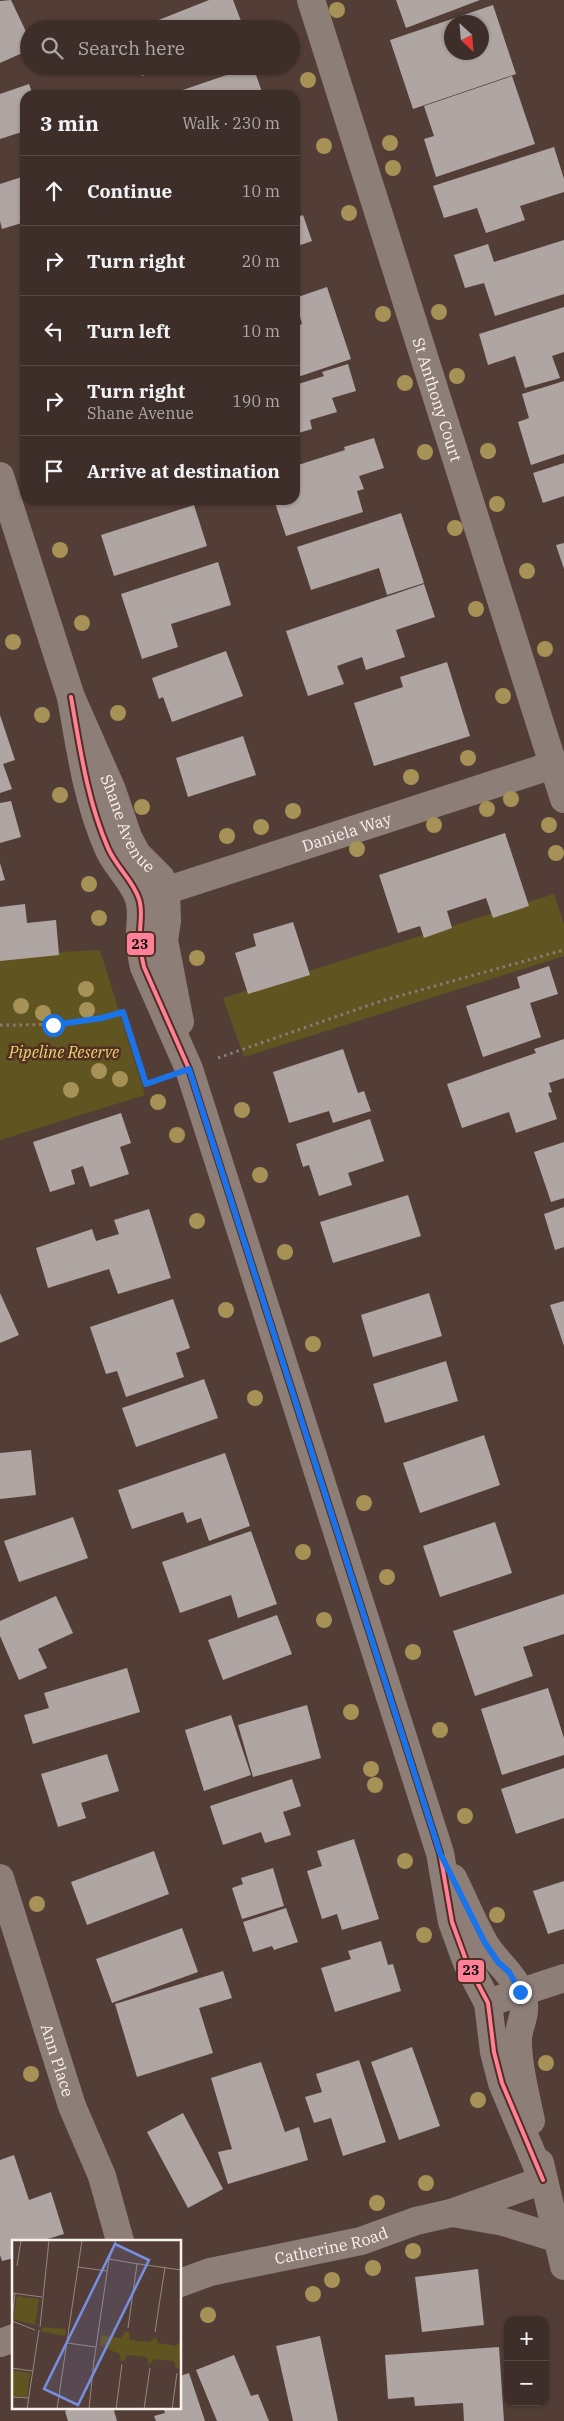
<!DOCTYPE html>
<html lang="en">
<head>
<meta charset="utf-8">
<style>
	body { margin:0; font-family:"IBM Plex Serif",serif; background:#453631; color:#f1f3f6 }
	.controls { position:absolute; right:15px; bottom:15px; display:grid; overflow:hidden; border-radius:10px; box-shadow:0 1px 4px #0004 }
	.controls button { width:45px; height:45px; display:grid; place-items:center; padding:0; border:0; border-bottom:1px solid #574a46; background:#3e2e29; color:#f1f3f6; font:25px sans-serif }
	.compass { position:absolute; left:444px; top:15px; width:45px; height:45px; border-radius:50%; background:#3e2e29; box-shadow:0 1px 4px #0004; rotate:154deg }
	.stop { position:absolute; width:15px; height:15px; margin:-11px; border:4px solid #1a73e8; border-radius:50%; background:#fff }
	.stop.end { background:#1a73e8; border-color:#fff; box-shadow:0 1px 5px #0008 }
	.list { margin:0; padding:0; list-style:none }
	h2 { display:flex; justify-content:space-between; align-items:center; height:65px; margin:0; padding:0 20px; font-size:21px }
	h2 small { font-size:16px; font-weight:400; color:#ada8a8 }
	.list li { display:grid; grid-template-columns:32px 1fr auto; gap:15px; align-items:center; box-sizing:border-box; height:70px; padding:0 20px; border-top:1px solid #574a46 }
	.list b { display:block; font-size:19px; white-space:nowrap }
	.list p { margin:0; font-size:16px; white-space:nowrap; color:#ada8a8 }
	.list em { font-size:16px; font-style:normal; color:#ada8a8 }
	.icon { flex:none; width:28px; height:28px; fill:none; stroke:currentColor; stroke-width:2; stroke-linecap:round; stroke-linejoin:round }
	.map { position:relative; flex:none; width:564px; height:2421px; overflow:hidden }
	.search { position:absolute; background:#3e2e29; box-shadow:0 1px 4px #0004; left:20px; top:20px; width:280px; height:55px; display:flex; align-items:center; gap:12px; box-sizing:border-box; padding:0 18px; border-radius:28px; color:#ada8a8; font-size:19px }
	.panel { position:absolute; background:#3e2e29; box-shadow:0 1px 4px #0004; left:20px; top:90px; width:280px; height:415px; border-radius:15px }
	.map>svg:first-child { display:block }
</style>
</head>
<body>
<div class="map">
<svg width="564" height="2421" viewBox="0 0 564 2421">
	<rect width="100%" height="100%" fill="#533e37"/>
	<!-- green -->
	<path fill="#605420" d="M 554,894 L 564,924 L 564,956 L 244,1057 L 223,998 Z
		M 100,950 L 145,1095 L 0,1140 L 0,955 Z"/>
	<!-- building -->
	<path fill="#afa5a2" fill-rule="evenodd" d="M 11,0 L 29,38 L 29,50 L 0,63 L 0,1 Z
		M 209,0 L 233,0 L 243,26 L 235,29 L 136,29 Z
		M 396,0 L 480,0 L 406,28 Z
		M 493,5 L 516,74 L 413,109 L 390,40 ZM 452,22 L 482,22 L 482,52 L 452,52 Z
		M 138,66 L 165,66 L 142,76 Z
		M 253,66 L 263,95 L 168,95 Z
		M 512,76 L 535,144 L 436,177 L 424,139 L 434,136 L 424,106 Z
		M 29,84 L 33,95 L 25,95 L 25,131 L 0,139 L 0,94 Z
		M 554,147 L 564,179 L 564,192 L 520,206 L 525,220 L 486,233 L 477,208 L 444,218 L 433,186 Z
		M 25,176 L 25,222 L 2,229 L 0,221 L 0,184 Z
		M 303,215 L 312,241 L 295,247 L 295,218 Z
		M 564,240 L 564,294 L 495,316 L 484,283 L 465,288 L 454,255 L 488,244 L 494,262 Z
		M 327,287 L 351,359 L 295,378 L 295,327 L 302,324 L 295,298 Z
		M 564,307 L 564,352 L 552,356 L 560,378 L 525,388 L 515,356 L 488,365 L 479,334 Z
		M 348,364 L 356,391 L 332,398 L 337,412 L 310,420 L 312,429 L 295,434 L 295,385 L 324,376 L 322,372 Z
		M 564,381 L 564,454 L 531,465 L 518,422 L 529,418 L 522,394 Z
		M 374,438 L 384,468 L 359,476 L 364,489 L 357,491 L 363,512 L 286,536 L 274,500 L 295,500 L 295,466 L 345,450 L 344,447 Z
		M 564,463 L 564,496 L 543,503 L 533,473 Z
		M 194,505 L 207,546 L 114,576 L 101,535 Z
		M 401,513 L 424,583 L 387,595 L 379,568 L 311,590 L 297,547 Z
		M 564,543 L 564,569 L 556,545 Z
		M 218,562 L 231,605 L 171,624 L 178,647 L 142,659 L 121,594 Z
		M 424,584 L 435,617 L 396,630 L 405,657 L 366,670 L 362,657 L 337,666 L 344,684 L 308,696 L 286,631 Z
		M 226,651 L 243,696 L 172,722 L 163,697 L 159,699 L 152,678 Z
		M 447,662 L 470,736 L 374,766 L 354,703 L 403,687 L 400,677 Z
		M 0,715 L 15,760 L 3,764 L 12,789 L 0,793 Z
		M 243,736 L 256,775 L 188,797 L 176,758 Z
		M 11,801 L 21,837 L 0,843 L 0,803 Z
		M 505,833 L 529,906 L 493,918 L 486,898 L 447,911 L 452,928 L 424,938 L 420,926 L 398,933 L 379,875 Z
		M 0,863 L 5,880 L 0,881 Z
		M 25,904 L 27,923 L 56,920 L 59,955 L 0,961 L 0,907 Z
		M 293,922 L 310,975 L 248,994 L 235,953 L 256,946 L 253,934 Z
		M 549,966 L 558,994 L 530,1003 L 541,1037 L 483,1057 L 466,1006 L 520,988 L 517,977 Z
		M 564,1039 L 564,1078 L 549,1083 L 552,1092 L 548,1093 L 557,1119 L 516,1133 L 509,1112 L 462,1128 L 447,1084 L 536,1053 L 534,1049 Z
		M 343,1049 L 358,1093 L 364,1091 L 371,1111 L 333,1123 L 329,1111 L 289,1123 L 273,1072 Z
		M 121,1113 L 131,1143 L 120,1147 L 129,1174 L 90,1187 L 83,1166 L 71,1170 L 75,1184 L 50,1192 L 33,1142 Z
		M 370,1119 L 384,1161 L 348,1173 L 352,1185 L 319,1196 L 309,1165 L 303,1167 L 296,1144 Z
		M 564,1142 L 564,1198 L 551,1202 L 534,1152 Z
		M 408,1195 L 421,1236 L 333,1263 L 320,1222 Z
		M 564,1207 L 564,1247 L 555,1250 L 544,1214 Z
		M 149,1209 L 171,1278 L 118,1294 L 109,1269 L 48,1288 L 36,1248 L 92,1229 L 96,1241 L 119,1234 L 114,1220 Z
		M 0,1293 L 19,1335 L 0,1343 Z
		M 429,1293 L 442,1336 L 373,1357 L 361,1315 Z
		M 173,1299 L 190,1348 L 176,1353 L 184,1377 L 126,1397 L 117,1371 L 106,1374 L 90,1327 Z
		M 564,1301 L 564,1346 L 550,1305 Z
		M 446,1361 L 458,1401 L 385,1423 L 373,1384 Z
		M 204,1379 L 218,1418 L 136,1447 L 122,1408 Z
		M 484,1435 L 500,1485 L 420,1513 L 403,1463 Z
		M 31,1450 L 36,1495 L 0,1499 L 0,1453 Z
		M 225,1453 L 250,1526 L 209,1541 L 201,1518 L 187,1523 L 183,1512 L 132,1529 L 118,1490 Z
		M 73,1517 L 88,1558 L 19,1582 L 4,1541 Z
		M 495,1522 L 512,1573 L 440,1597 L 423,1546 Z
		M 251,1531 L 277,1604 L 238,1618 L 231,1595 L 180,1613 L 162,1562 Z
		M 564,1594 L 564,1634 L 523,1647 L 533,1676 L 475,1696 L 453,1631 Z
		M 56,1596 L 73,1633 L 38,1649 L 47,1668 L 19,1680 L 0,1636 L 0,1621 Z
		M 277,1615 L 292,1654 L 223,1680 L 208,1640 Z
		M 127,1668 L 140,1712 L 33,1744 L 24,1715 L 49,1708 L 44,1693 Z
		M 548,1688 L 564,1738 L 564,1755 L 502,1775 L 481,1709 Z
		M 307,1705 L 321,1758 L 253,1777 L 238,1725 Z
		M 231,1715 L 251,1775 L 204,1791 L 185,1730 Z
		M 107,1754 L 119,1791 L 81,1803 L 86,1818 L 58,1827 L 41,1774 Z
		M 564,1768 L 564,1818 L 516,1834 L 501,1789 Z
		M 292,1779 L 301,1806 L 283,1812 L 291,1835 L 265,1843 L 261,1832 L 223,1845 L 210,1806 Z
		M 354,1839 L 379,1919 L 342,1930 L 337,1914 L 322,1919 L 307,1871 L 322,1866 L 317,1851 Z
		M 154,1851 L 169,1894 L 87,1925 L 71,1882 Z
		M 273,1868 L 284,1906 L 242,1919 L 232,1888 L 243,1884 L 241,1878 Z
		M 564,1881 L 564,1929 L 548,1934 L 533,1891 Z
		M 286,1908 L 298,1942 L 274,1950 L 272,1946 L 253,1952 L 243,1922 Z
		M 182,1928 L 198,1972 L 112,2003 L 96,1959 Z
		M 381,1941 L 388,1965 L 393,1964 L 401,1991 L 335,2012 L 321,1968 L 351,1959 L 348,1951 Z
		M 223,1971 L 232,1998 L 199,2008 L 213,2053 L 137,2077 L 115,2004 Z
		M 412,2047 L 440,2126 L 399,2140 L 371,2062 Z
		M 359,2060 L 386,2142 L 343,2156 L 331,2118 L 314,2123 L 305,2097 L 322,2092 L 316,2074 Z
		M 261,2062 L 285,2132 L 299,2127 L 308,2160 L 228,2184 L 218,2152 L 232,2149 L 211,2078 Z
		M 183,2113 L 223,2189 L 188,2208 L 147,2132 Z
		M 14,2155 L 29,2200 L 51,2192 L 64,2234 L 41,2241 L 14,2241 L 14,2258 L 2,2261 L 0,2255 L 0,2160 Z
		M 478,2269 L 484,2325 L 422,2332 L 415,2277 Z
		M 320,2336 L 338,2421 L 293,2421 L 276,2346 Z
		M 499,2347 L 504,2421 L 464,2421 L 463,2403 L 415,2406 L 414,2397 L 388,2399 L 385,2355 Z
		M 234,2355 L 251,2396 L 258,2394 L 269,2421 L 217,2421 L 196,2370 Z
		M 189,2373 L 205,2421 L 156,2421 L 154,2416 L 165,2413 L 163,2407 L 180,2407 L 180,2376 Z
		M 77,2407 L 113,2407 L 117,2421 L 68,2421 L 65,2411 Z"/>
	<g fill="none" stroke-linecap="round" stroke-linejoin="round">
		<!-- path -->
		<path stroke="#897b77" stroke-width="3" stroke-dasharray="2.5 4" stroke-linecap="butt" d="M 0,1025 C 42,1025 83,1025 123,1011 L 146,1084 L 161,1079
			M 218,1058 L 381,1001 L 564,950"/>
		<!-- street -->
		<g stroke="#8e7e78" stroke-width="28">
			<path id="s1" d="M 311,0 L 564,799"/>
			<path id="s2" d="M 143,898 L 553,765"/>
			<path id="s3" d="M 0,1878 L 72,2106 L 102,2176 L 120,2241"/>
			<path d="M 488,2003 L 564,1978"/>
			<path d="M 452,2213 L 504,2222 L 559,2239"/>
			<path id="s4" d="M 180,2283 L 210,2272 L 361,2241 L 416,2221 L 451,2213 L 543,2180"/>
			<path d="M 0,2343 L 14,2338"/>
		</g>
		<!-- secondary -->
		<g stroke="#8e7e78" stroke-width="28">
			<path id="s5" d="M 0,476 L 71,697 L 112,790 L 128,837 L 137,854 L 161,878 L 166,890 L 167,921 L 164,940 L 180,1022"/>
			<path d="M 71,697 C 80,748 87,800 108,848 C 116,867 133,880 139,899 C 143,911 140,921 140,933 C 140,945 141,955 144,967 L 189,1069 L 440,1853 L 452,1922 L 467,1963 L 488,2003 L 494,2052 L 502,2083 L 543,2180"/>
			<path d="M 453,1878 C 464,1900 473,1923 485,1944 C 498,1965 519,1978 524,2004 C 526,2017 517,2029 518,2042 C 518,2068 526,2095 531,2121"/>
			<path d="M 540,2163 L 564,2266"/>
		</g>
		<!-- bus-1 casing -->
		<g stroke="#532e22" stroke-width="8">
			<path id="bus-1" d="M 71,697 C 80,748 87,800 108,848 C 116,867 133,880 139,899 C 143,911 140,921 140,933 C 140,945 141,955 144,967 L 189,1069 L 440,1853 L 452,1922 L 467,1963 L 488,2003 L 494,2052 L 502,2083 L 543,2180"/>
		</g>
		<!-- bus-1 -->
		<use href="#bus-1" stroke="#ff8098" stroke-width="4"/>
	</g>
	<!-- trees -->
	<g fill="#a69156">
		<circle cx="337" cy="10" r="8"/>
		<circle cx="308" cy="80" r="8"/>
		<circle cx="390" cy="143" r="8"/>
		<circle cx="324" cy="146" r="8"/>
		<circle cx="393" cy="168" r="8"/>
		<circle cx="349" cy="213" r="8"/>
		<circle cx="439" cy="312" r="8"/>
		<circle cx="383" cy="314" r="8"/>
		<circle cx="457" cy="376" r="8"/>
		<circle cx="405" cy="383" r="8"/>
		<circle cx="488" cy="451" r="8"/>
		<circle cx="425" cy="452" r="8"/>
		<circle cx="497" cy="504" r="8"/>
		<circle cx="455" cy="528" r="8"/>
		<circle cx="60" cy="550" r="8"/>
		<circle cx="527" cy="571" r="8"/>
		<circle cx="476" cy="609" r="8"/>
		<circle cx="82" cy="623" r="8"/>
		<circle cx="13" cy="642" r="8"/>
		<circle cx="545" cy="649" r="8"/>
		<circle cx="503" cy="696" r="8"/>
		<circle cx="118" cy="713" r="8"/>
		<circle cx="42" cy="715" r="8"/>
		<circle cx="468" cy="758" r="8"/>
		<circle cx="411" cy="777" r="8"/>
		<circle cx="60" cy="795" r="8"/>
		<circle cx="511" cy="799" r="8"/>
		<circle cx="142" cy="807" r="8"/>
		<circle cx="487" cy="809" r="8"/>
		<circle cx="293" cy="811" r="8"/>
		<circle cx="434" cy="825" r="8"/>
		<circle cx="549" cy="825" r="8"/>
		<circle cx="261" cy="827" r="8"/>
		<circle cx="227" cy="836" r="8"/>
		<circle cx="357" cy="849" r="8"/>
		<circle cx="556" cy="853" r="8"/>
		<circle cx="89" cy="884" r="8"/>
		<circle cx="99" cy="918" r="8"/>
		<circle cx="197" cy="958" r="8"/>
		<circle cx="86" cy="989" r="8"/>
		<circle cx="21" cy="1006" r="8"/>
		<circle cx="87" cy="1010" r="8"/>
		<circle cx="43" cy="1013" r="8"/>
		<circle cx="99" cy="1071" r="8"/>
		<circle cx="120" cy="1079" r="8"/>
		<circle cx="71" cy="1090" r="8"/>
		<circle cx="158" cy="1102" r="8"/>
		<circle cx="242" cy="1110" r="8"/>
		<circle cx="177" cy="1135" r="8"/>
		<circle cx="260" cy="1175" r="8"/>
		<circle cx="197" cy="1221" r="8"/>
		<circle cx="285" cy="1252" r="8"/>
		<circle cx="226" cy="1310" r="8"/>
		<circle cx="313" cy="1344" r="8"/>
		<circle cx="255" cy="1398" r="8"/>
		<circle cx="364" cy="1503" r="8"/>
		<circle cx="303" cy="1552" r="8"/>
		<circle cx="387" cy="1577" r="8"/>
		<circle cx="324" cy="1620" r="8"/>
		<circle cx="413" cy="1652" r="8"/>
		<circle cx="351" cy="1712" r="8"/>
		<circle cx="440" cy="1730" r="8"/>
		<circle cx="371" cy="1769" r="8"/>
		<circle cx="375" cy="1785" r="8"/>
		<circle cx="465" cy="1816" r="8"/>
		<circle cx="405" cy="1861" r="8"/>
		<circle cx="37" cy="1904" r="8"/>
		<circle cx="497" cy="1915" r="8"/>
		<circle cx="424" cy="1935" r="8"/>
		<circle cx="546" cy="2063" r="8"/>
		<circle cx="31" cy="2074" r="8"/>
		<circle cx="478" cy="2100" r="8"/>
		<circle cx="426" cy="2183" r="8"/>
		<circle cx="377" cy="2203" r="8"/>
		<circle cx="413" cy="2251" r="8"/>
		<circle cx="373" cy="2268" r="8"/>
		<circle cx="332" cy="2280" r="8"/>
		<circle cx="313" cy="2294" r="8"/>
		<circle cx="208" cy="2315" r="8"/>
	</g>
	<g fill="none" stroke-linecap="round" stroke-linejoin="round">
		<!-- route -->
		<path stroke="#1a73e8" stroke-width="6" d="M 53,1025 L 102,1018 L 123,1012 L 146,1084 L 189,1069 L 440,1853 L 485,1943 L 498,1962 L 509,1972 L 520,1992"/>
	</g>
	<g text-anchor="middle" stroke-width="5" stroke-linejoin="round" paint-order="stroke">
		<!-- street labels -->
		<g font-size="16" fill="#fbf1ee" stroke="#532e22">
			<text dy="6" stroke="none"><textPath href="#s1" startOffset="419">St Anthony Court</textPath></text>
			<text dy="6" stroke="none"><textPath href="#s5" startOffset="371">Shane Avenue</textPath></text>
			<text dy="6" stroke="none"><textPath href="#s2" startOffset="214">Daniela Way</textPath></text>
			<text dy="6" stroke="none"><textPath href="#s3" startOffset="191">Ann Place</textPath></text>
			<text dy="6" stroke="none"><textPath href="#s4" startOffset="156">Catherine Road</textPath></text>
		</g>
		<!-- park labels -->
		<g font-size="16" font-style="italic" fill="#e9d570" stroke="#532e22">
			<text x="64" y="1058">Pipeline Reserve</text>
		</g>
	</g>
	<!-- overview -->
	<g transform="translate(12 2240)">
		<rect width="169" height="169" fill="#533e37"/>
		<path d="M 5,56 L 27,59 L 23,85 L 1,79 ZM 30,87 L 54,89 L 53,96 L 29,91 ZM 113,92 L 117,92 L 118,100 L 137,102 L 144,97 L 146,103 L 164,106 L 169,100 L 167,129 L 164,128 L 162,121 L 143,119 L 136,125 L 135,117 L 116,115 L 112,121 L 109,121 L 107,114 L 88,105 L 89,95 L 109,98 ZM 0,130 L 18,133 L 15,157 L 0,156 Z" fill="#605420"/>
		<path fill="none" stroke="#968680" stroke-width="1" d="M 97,19 L 120,23M 97,20 L 104,0M 120,23 L 169,30M 5,26 L 9,0M 66,27 L 95,31M 0,53 L 30,57M 0,79 L 3,54M 0,81 L 23,90M 28,87 L 37,0M 116,88 L 125,24M 143,92 L 153,27M 55,103 L 84,107M 82,121 L 97,19M 0,128 L 20,131M 0,157 L 17,158M 15,169 L 27,90M 45,169 L 70,0M 77,169 L 82,120M 104,169 L 110,124M 132,169 L 138,128M 160,169 L 165,133"/>
		<path fill="#768fe1" fill-opacity="0.15" stroke="#768fe1" stroke-width="2.5" d="M 103,4 L 137,20 L 66,165 L 32,149 Z"/>
		<rect width="169" height="169" fill="none" stroke="#fbf1ee" stroke-width="2.5"/>
	</g>
	<g stroke="#532e22" stroke-width="2">
		<rect x="126" y="932" width="29" height="24" rx="5" fill="#ff8098"/>
		<rect x="457" y="1959" width="28" height="24" rx="5" fill="#ff8098"/>
	</g>
	<g font-size="14" text-anchor="middle" font-weight="bold" fill="#111">
		<text x="140" y="949">23</text>
		<text x="471" y="1975">23</text>
	</g>
</svg>
<div class="controls">
<button>+</button>
<button>−</button>
</div>
<svg class="compass" viewBox="-18 -18 36 36"><path d="M0-13l5 13h-10z" fill="#e53935"/><path d="M0 13l5-13h-10z" fill="#ada8a8"/></svg>
<div class="stop" style="left:53px;top:1025px"></div>
<div class="stop end" style="left:520px;top:1992px"></div>
<div class="search"><svg class="icon" aria-label="search" viewBox="0 0 24 24"><circle cx="10" cy="10" r="6"/><path d="M15 15l6 6"/></svg>Search here</div>
<section class="panel">
<h2>3 min<small>Walk · 230 m</small></h2>
<ul class="list">
<li><svg class="icon" aria-label="ahead" viewBox="0 0 24 24"><path d="M12 20V5M6 11l6-6 6 6"/></svg><div><b>Continue</b></div><em>10 m</em></li>
<li><svg class="icon" aria-label="right" viewBox="0 0 24 24"><path d="M7 20v-9h11M14 6l5 5-5 5"/></svg><div><b>Turn right</b></div><em>20 m</em></li>
<li><svg class="icon" aria-label="left" viewBox="0 0 24 24"><path d="M17 20v-9H6M10 6l-5 5 5 5"/></svg><div><b>Turn left</b></div><em>10 m</em></li>
<li><svg class="icon" aria-label="right" viewBox="0 0 24 24"><path d="M7 20v-9h11M14 6l5 5-5 5"/></svg><div><b>Turn right</b><p>Shane Avenue</p></div><em>190 m</em></li>
<li><svg class="icon" aria-label="arrive" viewBox="0 0 24 24"><path d="M6 21V4h12l-3 4 3 4H6"/></svg><div><b>Arrive at destination</b></div></li>
</ul>
</section>
</div>
</body>
</html>
